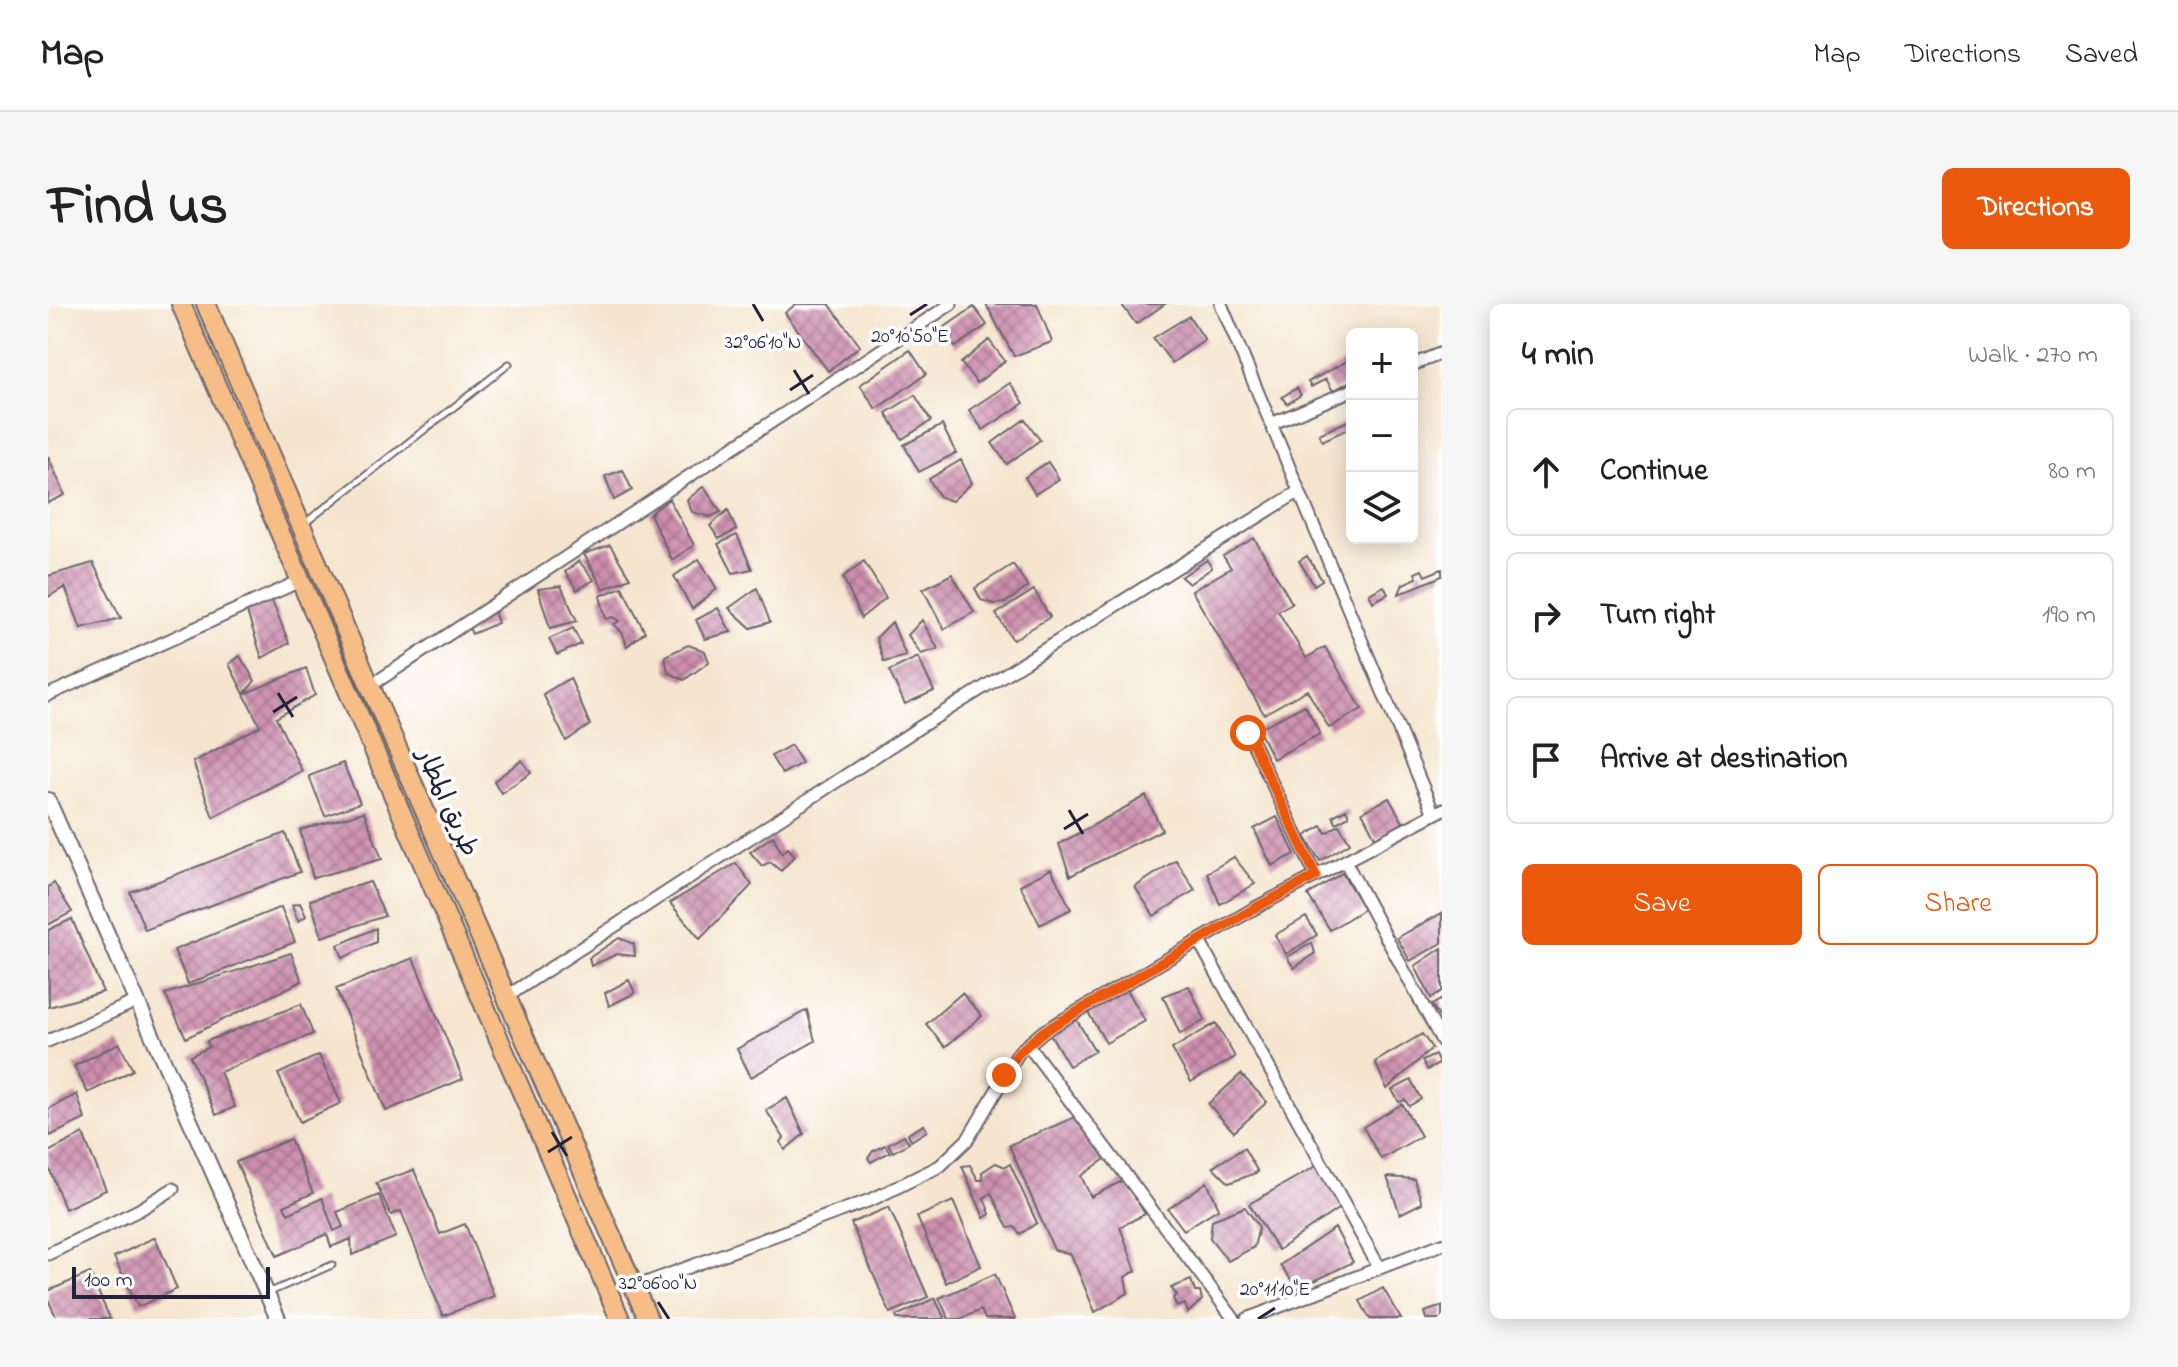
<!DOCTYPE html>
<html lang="en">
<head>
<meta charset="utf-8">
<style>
	body { margin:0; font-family:"Indie Flower","Playpen Sans Arabic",sans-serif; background:#f6f6f6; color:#222 }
	.controls { position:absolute; right:24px; top:24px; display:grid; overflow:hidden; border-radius:12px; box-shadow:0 4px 20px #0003 }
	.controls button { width:72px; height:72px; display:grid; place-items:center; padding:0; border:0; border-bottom:2px solid #e0e0e0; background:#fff; color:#222; font:40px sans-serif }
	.scale { position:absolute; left:24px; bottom:20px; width:198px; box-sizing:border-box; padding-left:8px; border:4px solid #22223b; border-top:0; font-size:22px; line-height:28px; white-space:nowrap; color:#22223b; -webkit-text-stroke:6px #fff; paint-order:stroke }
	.stop { position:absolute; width:24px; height:24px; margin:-18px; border:6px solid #ea580c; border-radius:50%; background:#fff }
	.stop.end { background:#ea580c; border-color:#fff; box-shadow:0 2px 8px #0008 }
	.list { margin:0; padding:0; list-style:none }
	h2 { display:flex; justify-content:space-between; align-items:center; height:104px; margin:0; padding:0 32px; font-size:34px }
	h2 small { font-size:26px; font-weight:400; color:#767676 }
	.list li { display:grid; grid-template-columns:52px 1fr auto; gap:24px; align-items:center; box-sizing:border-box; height:128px; margin:0 16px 16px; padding:0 16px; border:2px solid #e0e0e0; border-radius:12px }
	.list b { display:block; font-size:30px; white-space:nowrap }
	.list em { font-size:26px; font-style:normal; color:#767676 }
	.actions { display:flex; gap:16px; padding:24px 32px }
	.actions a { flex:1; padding:18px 0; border:2px solid #ea580c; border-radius:12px; text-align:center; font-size:28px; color:#ea580c }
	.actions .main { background:#ea580c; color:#fff }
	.icon { flex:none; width:44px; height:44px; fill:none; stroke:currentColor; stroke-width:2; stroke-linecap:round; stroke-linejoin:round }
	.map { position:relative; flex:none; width:1394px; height:1015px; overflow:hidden; border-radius:12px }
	header { display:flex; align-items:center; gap:48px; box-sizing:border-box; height:112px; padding:0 40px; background:#fff; border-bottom:2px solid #e0e0e0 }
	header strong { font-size:38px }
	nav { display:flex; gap:44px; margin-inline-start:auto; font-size:28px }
	.intro { display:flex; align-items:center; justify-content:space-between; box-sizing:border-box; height:192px; padding:0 48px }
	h1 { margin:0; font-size:56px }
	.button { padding:20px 36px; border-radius:12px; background:#ea580c; color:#fff; font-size:28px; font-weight:700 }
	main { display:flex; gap:48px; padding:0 48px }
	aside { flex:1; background:#fff; border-radius:12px; box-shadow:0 4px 20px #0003 }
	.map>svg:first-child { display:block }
</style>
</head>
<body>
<header>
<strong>Map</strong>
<nav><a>Map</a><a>Directions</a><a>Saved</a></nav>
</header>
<div class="intro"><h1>Find us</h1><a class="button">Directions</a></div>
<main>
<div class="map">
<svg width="1394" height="1015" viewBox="0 0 1394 1015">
	<defs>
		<pattern id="building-cross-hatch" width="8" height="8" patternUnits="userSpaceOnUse" patternTransform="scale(2)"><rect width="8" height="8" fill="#cd8fae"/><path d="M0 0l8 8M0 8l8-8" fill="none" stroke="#a6748f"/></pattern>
	</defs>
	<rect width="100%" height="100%" fill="#fff"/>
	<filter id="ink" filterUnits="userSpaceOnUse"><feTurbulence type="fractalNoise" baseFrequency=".0125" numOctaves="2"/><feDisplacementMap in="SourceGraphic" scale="16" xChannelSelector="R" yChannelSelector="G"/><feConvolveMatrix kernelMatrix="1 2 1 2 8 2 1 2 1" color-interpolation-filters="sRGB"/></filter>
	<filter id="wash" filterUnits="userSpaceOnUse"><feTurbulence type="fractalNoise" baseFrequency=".006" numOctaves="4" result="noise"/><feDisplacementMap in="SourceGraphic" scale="32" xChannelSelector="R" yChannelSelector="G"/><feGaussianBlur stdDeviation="1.8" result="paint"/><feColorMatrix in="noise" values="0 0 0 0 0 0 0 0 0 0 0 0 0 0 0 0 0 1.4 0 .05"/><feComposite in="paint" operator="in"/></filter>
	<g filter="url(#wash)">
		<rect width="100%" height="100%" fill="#f5e5ce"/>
		<g id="blocks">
			<!-- building -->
			<path fill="url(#building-cross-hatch)" d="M 748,0 L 781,0 L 812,42 L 780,67 L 737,9 Z
				M 938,0 L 989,0 L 1004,38 L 966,52 Z
				M 1076,0 L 1117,0 L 1088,20 L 1074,1 Z
				M 926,3 L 939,21 L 907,43 L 894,25 Z
				M 1141,12 L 1157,36 L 1124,59 L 1105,34 Z
				M 941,36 L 957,57 L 929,79 L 913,59 Z
				M 862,46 L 878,70 L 828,105 L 812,81 Z
				M 1299,57 L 1304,66 L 1304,76 L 1285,87 L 1278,75 L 1263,83 L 1260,78 Z
				M 962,79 L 976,99 L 935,126 L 921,106 Z
				M 1249,84 L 1253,91 L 1239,100 L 1234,93 Z
				M 867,91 L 883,117 L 854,135 L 838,109 Z
				M 977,115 L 992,136 L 959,160 L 944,139 Z
				M 1304,115 L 1304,123 L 1274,137 L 1271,130 Z
				M 894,121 L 908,149 L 871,168 L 856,141 Z
				M 0,152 L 17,191 L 0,199 Z
				M 913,156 L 924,179 L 904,197 L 892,193 L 881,175 Z
				M 1000,158 L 1011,175 L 987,190 L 977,173 Z
				M 575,166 L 584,186 L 566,196 L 557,172 Z
				M 656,182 L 673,208 L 662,213 L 644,208 L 639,196 Z
				M 621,195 L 646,241 L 624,256 L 602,210 Z
				M 680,206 L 688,226 L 671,235 L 662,222 Z
				M 689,231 L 704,265 L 685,269 L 670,240 Z
				M 1206,234 L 1244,299 L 1230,307 L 1258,354 L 1277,343 L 1314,405 L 1281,424 L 1259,386 L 1216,410 L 1144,287 L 1183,264 L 1175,252 Z
				M 562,241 L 582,274 L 555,285 L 536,250 Z
				M 1259,252 L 1274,276 L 1266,281 L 1251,257 Z
				M 651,255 L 669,285 L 644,305 L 626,272 Z
				M 1159,256 L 1164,264 L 1141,280 L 1133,273 Z
				M 531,257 L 546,276 L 529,286 L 517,268 Z
				M 816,257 L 838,294 L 813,314 L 795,273 Z
				M 45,259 L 73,314 L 33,324 L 17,283 L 0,293 L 0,272 Z
				M 965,260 L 980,283 L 957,299 L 945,300 L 933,296 L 927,284 Z
				M 1394,265 L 1394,272 L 1351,290 L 1355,280 L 1369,274 L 1367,269 L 1374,266 L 1377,272 Z
				M 904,270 L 926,308 L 896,325 L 875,285 Z
				M 513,282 L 529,317 L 502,324 L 490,285 Z
				M 1336,282 L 1340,290 L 1325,298 L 1321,290 Z
				M 574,283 L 597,328 L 579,342 L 575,330 L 566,320 L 572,317 L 566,313 L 558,315 L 552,292 Z
				M 709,284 L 722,318 L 703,324 L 681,304 Z
				M 986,286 L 1002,313 L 965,336 L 948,310 Z
				M 221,289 L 241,339 L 214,354 L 199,308 Z
				M 444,301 L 450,319 L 424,330 L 420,322 Z
				M 670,304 L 683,328 L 657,335 L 648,316 Z
				M 874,316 L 890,345 L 873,350 L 860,331 Z
				M 844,318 L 858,352 L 836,358 L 828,334 Z
				M 525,324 L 533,340 L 509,351 L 501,335 Z
				M 640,341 L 657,347 L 661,358 L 636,376 L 620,368 L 617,352 Z
				M 192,352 L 207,377 L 196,390 L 181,360 Z
				M 870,353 L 886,387 L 857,400 L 841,367 Z
				M 258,364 L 267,391 L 228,414 L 254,467 L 165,513 L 145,458 L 212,422 L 196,390 Z
				M 522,374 L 542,421 L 518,437 L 495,390 Z
				M 1257,401 L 1272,430 L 1225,455 L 1210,425 Z
				M 743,441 L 754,459 L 734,470 L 723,452 Z
				M 474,456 L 483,469 L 453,489 L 446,477 Z
				M 295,459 L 312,499 L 277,512 L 261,472 Z
				M 1098,492 L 1114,526 L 1022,572 L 1011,540 Z
				M 1341,494 L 1356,520 L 1328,535 L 1314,508 Z
				M 1298,505 L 1301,512 L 1288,519 L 1285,512 Z
				M 316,508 L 334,555 L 265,574 L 252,526 Z
				M 1229,513 L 1247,550 L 1224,562 L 1206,525 Z
				M 1291,521 L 1302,539 L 1272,557 L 1257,532 L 1274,522 L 1278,529 Z
				M 237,529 L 252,568 L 97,626 L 82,588 Z
				M 725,532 L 734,549 L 740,544 L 747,552 L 733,567 L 722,558 L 714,562 L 702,548 Z
				M 1186,553 L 1207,580 L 1172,600 L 1159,569 Z
				M 1128,556 L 1147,586 L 1106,612 L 1087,583 Z
				M 688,559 L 704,581 L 652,635 L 622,599 Z
				M 1003,565 L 1023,605 L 992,621 L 972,581 Z
				M 1294,569 L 1316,605 L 1282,626 L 1260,591 Z
				M 322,578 L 337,612 L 274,633 L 262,596 Z
				M 6,579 L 24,608 L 0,621 L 0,583 Z
				M 252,599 L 258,612 L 250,617 L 244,601 Z
				M 233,603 L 247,638 L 140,680 L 126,646 Z
				M 1394,609 L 1394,639 L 1362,657 L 1349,634 Z
				M 1258,613 L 1269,631 L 1238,650 L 1227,631 Z
				M 24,615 L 55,688 L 1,703 L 0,626 Z
				M 328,624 L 328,638 L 295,654 L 290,641 Z
				M 571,634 L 586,640 L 587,652 L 569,650 L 543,662 L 541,654 Z
				M 1264,639 L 1267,649 L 1246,664 L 1239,653 Z
				M 1394,644 L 1394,687 L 1383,694 L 1367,662 Z
				M 243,649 L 254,677 L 138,734 L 117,690 Z
				M 365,654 L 415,775 L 338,807 L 288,685 Z
				M 581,676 L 587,689 L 561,702 L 557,689 Z
				M 1077,682 L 1097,717 L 1058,739 L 1038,705 Z
				M 1141,682 L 1157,716 L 1132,730 L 1115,692 Z
				M 914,689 L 934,712 L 897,743 L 878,720 Z
				M 1394,695 L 1394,717 L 1384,701 Z
				M 253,700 L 265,730 L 172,768 L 187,803 L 168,811 L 142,752 L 161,743 L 159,737 Z
				M 759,706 L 767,737 L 703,773 L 689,745 Z
				M 1027,713 L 1047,747 L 1021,762 L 1001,728 Z
				M 1168,719 L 1187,753 L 1143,778 L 1124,745 Z
				M 1374,730 L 1384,744 L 1339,785 L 1327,758 Z
				M 71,739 L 85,766 L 40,789 L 26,762 Z
				M 271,751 L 293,799 L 252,818 L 230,770 Z
				M 1387,751 L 1391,760 L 1379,766 L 1374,757 Z
				M 1193,770 L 1219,798 L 1186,828 L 1160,800 Z
				M 1363,776 L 1373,795 L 1361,802 L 1357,796 L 1351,798 L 1344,786 Z
				M 29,790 L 37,815 L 2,832 L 0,805 Z
				M 739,794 L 756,830 L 737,846 L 733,838 L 736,834 L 718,806 Z
				M 1354,800 L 1373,832 L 1333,855 L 1315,823 Z
				M 1032,811 L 1057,855 L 1033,872 L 1043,893 L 1076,876 L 1097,910 L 1072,923 L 1088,967 L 1077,973 L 1080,989 L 1047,1008 L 1023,950 L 1006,946 L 961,841 Z
				M 876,821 L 879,827 L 863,837 L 860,830 Z
				M 35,830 L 58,886 L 17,905 L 0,861 L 0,848 Z
				M 856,831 L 861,839 L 845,848 L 840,840 Z
				M 242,835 L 265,889 L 236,902 L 240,910 L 274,894 L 286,927 L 295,923 L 289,908 L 331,891 L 348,933 L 304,951 L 303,935 L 283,943 L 279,930 L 229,952 L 188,858 Z
				M 837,841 L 842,848 L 823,858 L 820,854 L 825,847 Z
				M 1196,844 L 1210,868 L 1181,879 L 1165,863 Z
				M 948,859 L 957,863 L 962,860 L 989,919 L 972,930 L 967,923 L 960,924 L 943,889 L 936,894 L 942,910 L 936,914 L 914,862 L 922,861 L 930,876 L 935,876 L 934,868 Z
				M 1270,861 L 1297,900 L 1230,946 L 1201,900 Z
				M 366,866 L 392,930 L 417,920 L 446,992 L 395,1012 L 353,907 L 343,911 L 328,879 Z
				M 1339,873 L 1366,875 L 1374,899 L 1352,910 Z
				M 1159,878 L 1171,904 L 1136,926 L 1120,905 Z
				M 905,897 L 933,962 L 898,979 L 869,913 Z
				M 841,903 L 880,993 L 842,1009 L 803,919 Z
				M 1197,903 L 1211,923 L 1206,943 L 1180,957 L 1162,934 L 1164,916 Z
				M 1287,924 L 1305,958 L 1250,985 L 1232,961 Z
				M 107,933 L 129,985 L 90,1003 L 66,953 Z
				M 42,969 L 62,1015 L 9,1015 L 0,995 L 0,987 Z
				M 947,970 L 967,1015 L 937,1015 L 933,1006 L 912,1015 L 901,1015 L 891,994 Z
				M 1143,976 L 1147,988 L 1152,988 L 1154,996 L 1140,1009 L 1137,1000 L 1129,1003 L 1125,994 L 1129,991 L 1123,984 Z
				M 1335,984 L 1353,1015 L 1322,1015 L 1312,997 Z
				M 887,994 L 897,1015 L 849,1015 L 848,1012 Z
				M 1394,1002 L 1394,1015 L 1379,1015 L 1377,1008 Z"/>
		</g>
	</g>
	<g filter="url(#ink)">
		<use href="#blocks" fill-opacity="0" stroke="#6c666e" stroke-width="2"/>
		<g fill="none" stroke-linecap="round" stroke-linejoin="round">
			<!-- service casing -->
			<g stroke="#6c666e" stroke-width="9">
				<path id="service" d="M 257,219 L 461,60
					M 220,989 L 284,961"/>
			</g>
			<!-- minor casing -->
			<g stroke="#6c666e" stroke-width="15">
				<path id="minor" d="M 1173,0 L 1386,510
					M 1364,61 L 1394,49
					M 1223,120 L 1304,86
					M 322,382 L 903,0
					M 0,391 L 252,277
					M 1200,429 L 1268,572
					M 1297,557 L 1394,737
					M 1151,637 L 1331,963
					M 458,693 L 872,423 L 1250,188
					M 0,737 L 89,697
					M 980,741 L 1186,1015
					M 0,950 L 91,906 L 125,885
					M 587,983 L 825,895 L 892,862 L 920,835 L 971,748 L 996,727 L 1207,604 L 1394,506
					M 1199,1015 L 1394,940"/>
			</g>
			<!-- tertiary casing -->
			<g stroke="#6c666e" stroke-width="18">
				<path id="tertiary" d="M 0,496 L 230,1015"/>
			</g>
			<!-- trunk casing -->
			<g stroke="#6c666e" stroke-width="22">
				<path id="trunk" d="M 133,0 L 572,1015
					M 158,0 L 322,382 L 600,1015"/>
			</g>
			<!-- service -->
			<use href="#service" stroke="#fff" stroke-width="5"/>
			<!-- minor -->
			<use href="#minor" stroke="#fff" stroke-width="11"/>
			<!-- tertiary -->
			<use href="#tertiary" stroke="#fff" stroke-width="14"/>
			<!-- trunk -->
			<use href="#trunk" stroke="#f6be86" stroke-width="18"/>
		</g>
	</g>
	<g fill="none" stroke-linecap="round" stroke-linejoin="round" filter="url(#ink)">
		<!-- route -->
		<path stroke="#ea580c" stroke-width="10" d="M 956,771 L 971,748 L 996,727 L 1207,604 L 1268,572 L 1200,429"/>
	</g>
	<!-- ticks -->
	<path fill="none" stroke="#22223b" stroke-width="3" d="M 705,0 L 715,17M 862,11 L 879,0M 746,66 L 761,90M 742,86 L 765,71M 230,389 L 245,413M 225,408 L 249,393M 1021,506 L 1035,530M 1016,525 L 1040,510M 504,828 L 519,852M 500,848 L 524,833M 610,998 L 621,1015M 1210,1015 L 1227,1004"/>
	<g text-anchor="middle" stroke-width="7" stroke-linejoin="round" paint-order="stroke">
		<!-- street labels -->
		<g font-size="26" fill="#22223b" stroke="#fff">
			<text transform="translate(401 498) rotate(66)" y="9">طريق المطار</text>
		</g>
	</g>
	<g font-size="20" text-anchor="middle" fill="#22223b" stroke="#fff" stroke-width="7" stroke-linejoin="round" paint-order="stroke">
		<text x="862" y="38">20°10'50"E</text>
		<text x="715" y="44">32°06'10"N</text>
		<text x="610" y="985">32°06'00"N</text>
		<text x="1227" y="991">20°11'10"E</text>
	</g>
</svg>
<div class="controls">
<button>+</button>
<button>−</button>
<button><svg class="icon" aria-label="layers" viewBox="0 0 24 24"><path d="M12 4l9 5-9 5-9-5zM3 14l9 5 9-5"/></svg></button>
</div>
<div class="scale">100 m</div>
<div class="stop" style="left:1200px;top:429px"></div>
<div class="stop end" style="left:956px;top:771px"></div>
</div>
<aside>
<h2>4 min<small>Walk · 270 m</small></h2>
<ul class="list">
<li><svg class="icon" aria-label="ahead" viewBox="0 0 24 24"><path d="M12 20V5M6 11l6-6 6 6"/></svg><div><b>Continue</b></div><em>80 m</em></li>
<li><svg class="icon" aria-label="right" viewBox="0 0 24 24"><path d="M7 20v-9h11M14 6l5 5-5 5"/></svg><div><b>Turn right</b></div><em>190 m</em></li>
<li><svg class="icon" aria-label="arrive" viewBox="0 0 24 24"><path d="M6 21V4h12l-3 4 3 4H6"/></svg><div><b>Arrive at destination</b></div></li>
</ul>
<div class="actions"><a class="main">Save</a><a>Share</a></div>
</aside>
</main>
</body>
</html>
